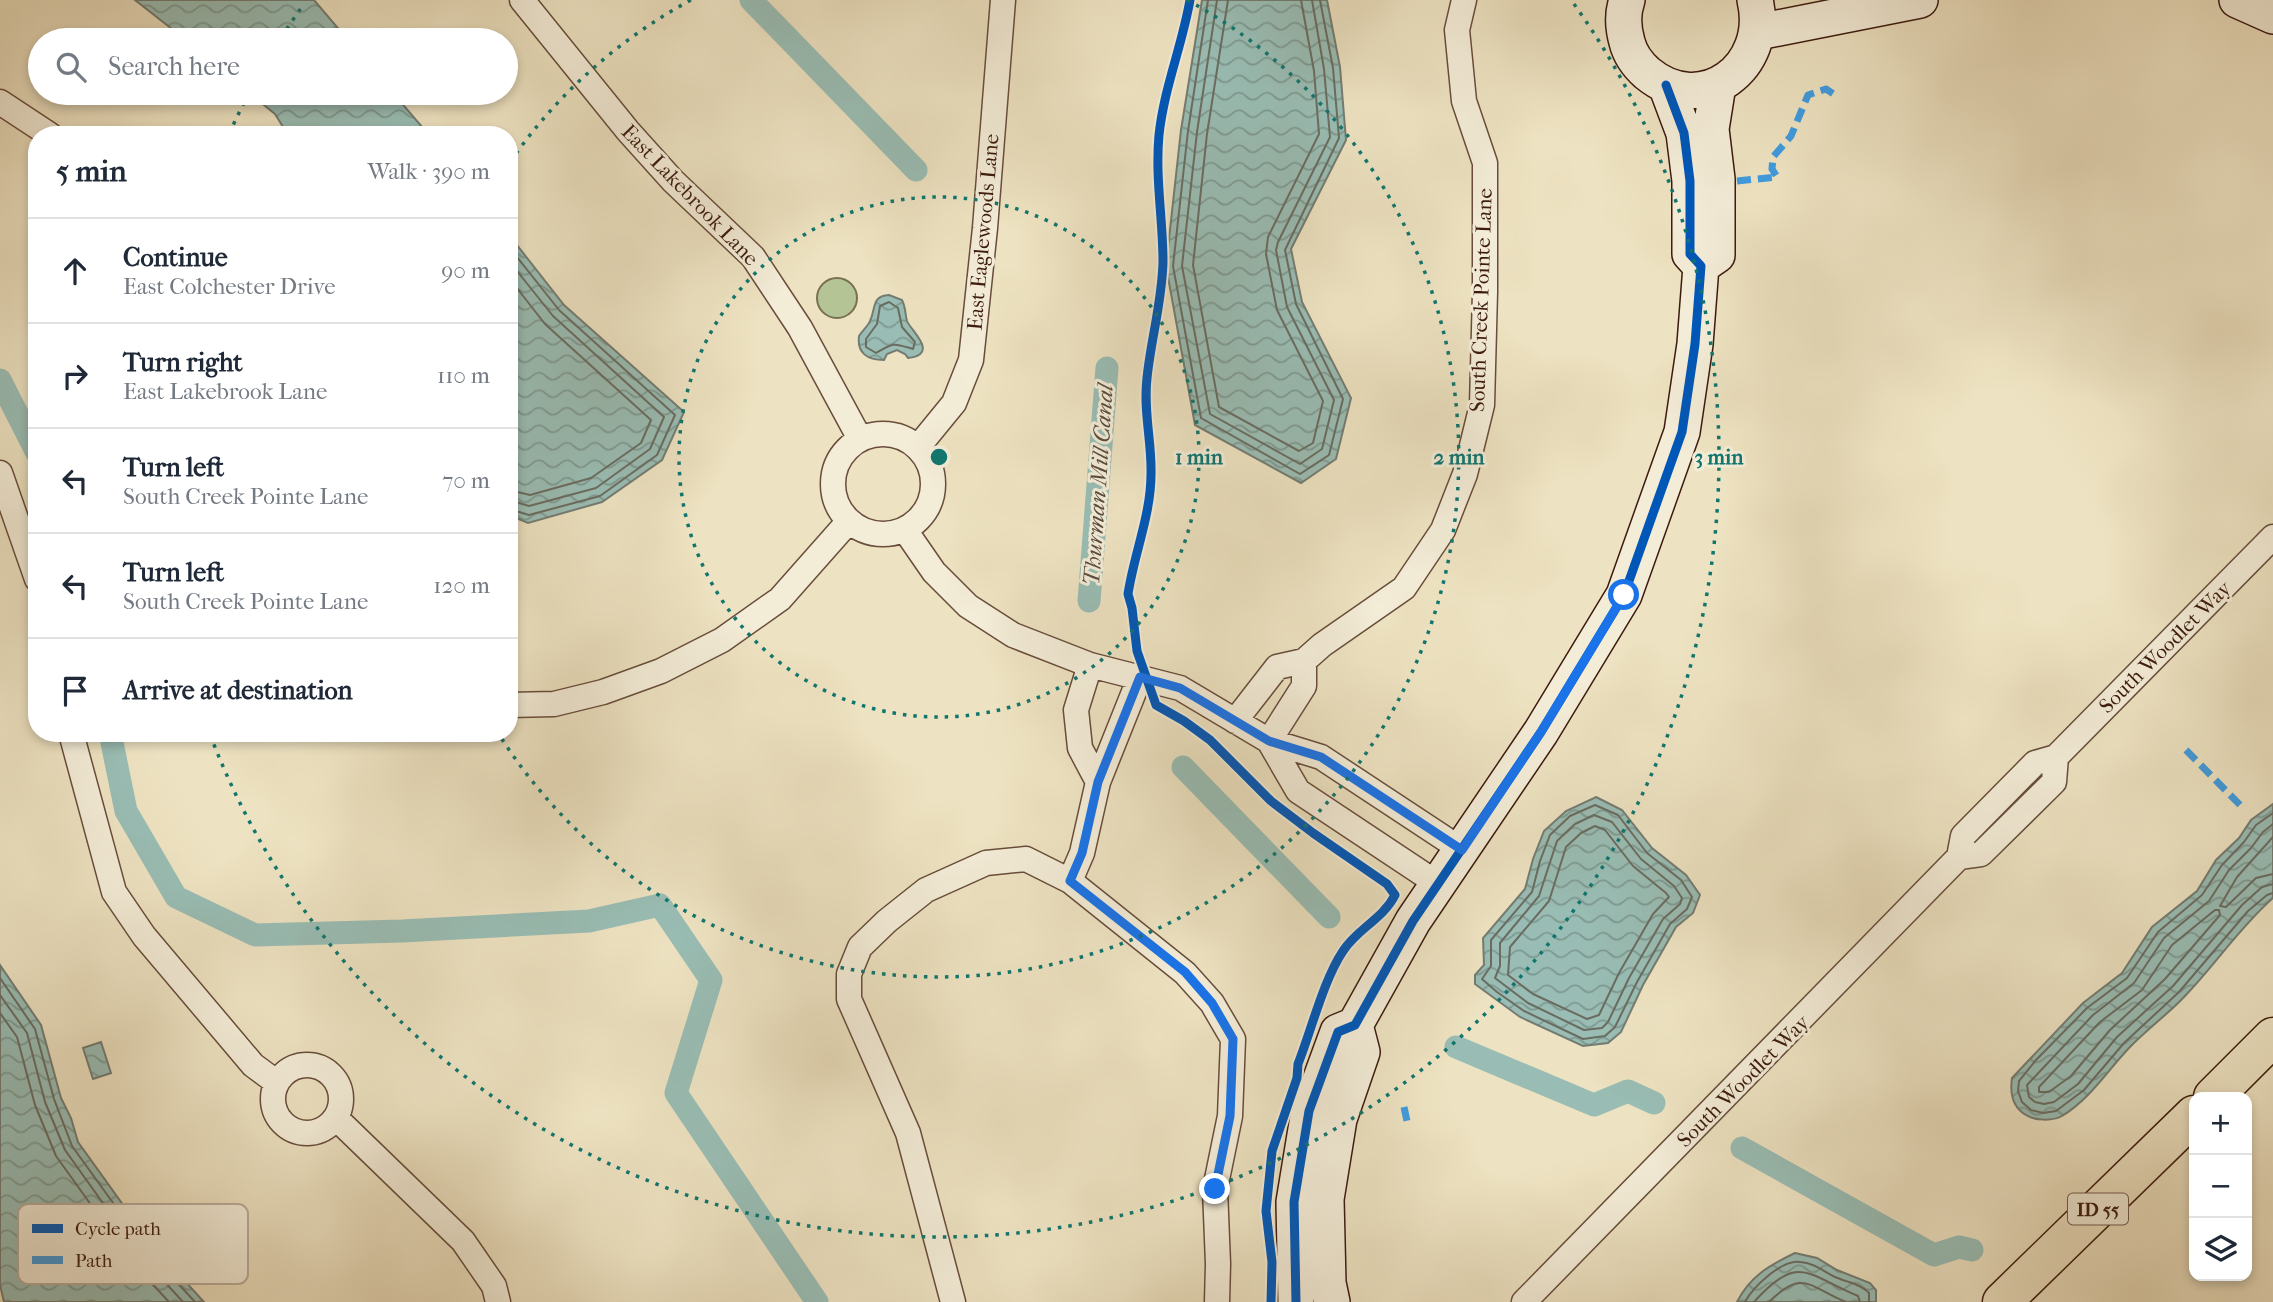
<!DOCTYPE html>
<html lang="en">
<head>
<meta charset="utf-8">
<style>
	body { margin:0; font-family:"IM FELL French Canon",serif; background:#f2f2f3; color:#1f2937 }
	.controls { position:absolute; right:21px; bottom:21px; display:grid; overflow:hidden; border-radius:14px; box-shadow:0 4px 10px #0003 }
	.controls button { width:63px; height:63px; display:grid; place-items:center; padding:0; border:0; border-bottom:2px solid #e0e1e3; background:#fff; color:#1f2937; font:35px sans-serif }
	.stop { position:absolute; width:21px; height:21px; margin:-16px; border:5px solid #1a73e8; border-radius:50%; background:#fff }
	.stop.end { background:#1a73e8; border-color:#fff; box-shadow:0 2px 7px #0008 }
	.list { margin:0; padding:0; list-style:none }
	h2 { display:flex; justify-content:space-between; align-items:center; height:91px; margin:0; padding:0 28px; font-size:30px }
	h2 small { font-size:23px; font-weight:400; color:#747a83 }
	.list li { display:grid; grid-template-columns:46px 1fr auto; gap:21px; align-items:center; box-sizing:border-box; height:105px; padding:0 28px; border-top:2px solid #e0e1e3 }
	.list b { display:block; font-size:26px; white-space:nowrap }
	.list p { margin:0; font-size:23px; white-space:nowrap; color:#747a83 }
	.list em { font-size:23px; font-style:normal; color:#747a83 }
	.icon { flex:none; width:38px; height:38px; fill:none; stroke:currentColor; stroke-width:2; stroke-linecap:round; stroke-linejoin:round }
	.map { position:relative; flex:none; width:2273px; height:1302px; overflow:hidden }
	.search { position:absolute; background:#fff; box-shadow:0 4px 10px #0003; left:28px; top:28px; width:490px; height:77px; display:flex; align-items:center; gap:18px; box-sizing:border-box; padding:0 24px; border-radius:38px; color:#747a83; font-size:26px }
	.panel { position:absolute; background:#fff; box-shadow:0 4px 10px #0003; left:28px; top:126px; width:490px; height:616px; border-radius:28px }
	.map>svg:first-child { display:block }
</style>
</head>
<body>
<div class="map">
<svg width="2273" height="1302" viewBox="0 0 2273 1302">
	<defs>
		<pattern id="water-waves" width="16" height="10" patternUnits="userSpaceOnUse" patternTransform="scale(1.75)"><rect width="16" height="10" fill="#99bdb4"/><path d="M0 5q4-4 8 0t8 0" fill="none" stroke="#7e9991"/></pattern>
	</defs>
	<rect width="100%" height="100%" fill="#ede2c1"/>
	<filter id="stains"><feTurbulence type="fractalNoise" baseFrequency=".00286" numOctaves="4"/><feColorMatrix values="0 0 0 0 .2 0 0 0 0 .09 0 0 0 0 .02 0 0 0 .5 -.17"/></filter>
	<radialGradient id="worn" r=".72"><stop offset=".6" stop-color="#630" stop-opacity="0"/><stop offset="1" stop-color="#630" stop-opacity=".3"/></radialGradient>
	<!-- green -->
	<path fill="#b5c494" stroke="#787051" stroke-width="2" d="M817 298a20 20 0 1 1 40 0a20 20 0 1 1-40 0Z"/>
	<!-- water -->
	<path fill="url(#water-waves)" stroke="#747c72" stroke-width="2" d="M 135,0 L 314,0 L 348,40 L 186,40 Z
		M 1202,0 L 1327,0 L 1340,67 L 1346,140 L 1291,249 L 1302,302 L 1351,398 L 1336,459 L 1301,483 L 1195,425 L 1166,266 L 1181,130 Z
		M 249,93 L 393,93 L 429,135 L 288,135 L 275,114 Z
		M 509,235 L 564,305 L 684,412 L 662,460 L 602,502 L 528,523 L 509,515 Z
		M 889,295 L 902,300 C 906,308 905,314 907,321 C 911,331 940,354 908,358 L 905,354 L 897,350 L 887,354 L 884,360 C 867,360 857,353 859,336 C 862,331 868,326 870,321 C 876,309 871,296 889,295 Z
		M 1596,797 L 1622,810 L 1652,848 L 1686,875 L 1700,895 L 1693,913 L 1676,927 L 1643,985 L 1621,1032 L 1608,1043 L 1583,1046 L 1520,1017 L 1475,984 L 1475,975 L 1484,965 L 1483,938 L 1525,889 L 1533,859 L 1544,831 L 1566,811 Z
		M 2273,804 L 2273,898 C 2240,927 2215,965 2184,997 C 2167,1015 2146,1030 2129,1048 C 2107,1071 2090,1099 2062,1116 C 2053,1121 2035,1121 2026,1115 C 2012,1107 2010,1092 2012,1078 L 2083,1003 L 2122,973 L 2152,927 L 2197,891 L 2216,860 L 2239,838 L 2251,820 Z
		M 0,965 L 41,1025 L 61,1098 L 71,1118 L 78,1142 L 152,1245 L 204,1302 L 4,1302 L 0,1285 Z
		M 101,1042 L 111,1073 L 93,1079 L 83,1048 Z
		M 1795,1253 L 1817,1258 L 1837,1270 L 1870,1283 L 1876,1290 L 1876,1302 L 1737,1302 C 1750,1276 1770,1265 1795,1253 Z"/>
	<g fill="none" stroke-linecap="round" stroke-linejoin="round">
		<!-- shore -->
		<path stroke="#6a6c61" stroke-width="2" d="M 1208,0 L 1188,131 L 1173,266 L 1201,418 L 1300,474 L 1329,455 L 1343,399 L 1296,304 L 1285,250 L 1339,138 L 1333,68 L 1320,0
			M 1217,0 L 1197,132 L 1182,266 L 1210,414 L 1300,464 L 1322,449 L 1334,400 L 1287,307 L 1276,250 L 1278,242 L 1330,137 L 1324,69 L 1312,0
			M 1228,0 L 1207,134 L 1193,265 L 1219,407 L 1299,451 L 1313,443 L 1323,401 L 1277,310 L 1266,254 L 1268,237 L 1319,134 L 1314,71 L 1301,0
			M 509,247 L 559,310 L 675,415 L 657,455 L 600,496 L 529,515 L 509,509
			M 509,261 L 553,316 L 664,417 L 650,449 L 596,488 L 529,506 L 509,500
			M 509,278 L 545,324 L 651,420 L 641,443 L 591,478 L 530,495 L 509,490
			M 889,302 L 898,308 L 902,327 L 915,342 L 913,349 C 893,343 895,342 876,353 L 866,347 L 866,339 L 877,324 L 880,306 Z
			M 1595,805 L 1618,815 L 1647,853 L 1681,880 L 1692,897 L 1687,909 L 1670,924 L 1637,982 L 1615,1027 L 1605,1036 L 1583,1039 L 1524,1011 L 1497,992 L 1482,979 L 1491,966 L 1491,940 L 1532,892 L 1540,861 L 1550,835 L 1570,816 Z
			M 2273,813 L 2256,825 L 2244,842 L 2222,865 L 2202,895 L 2158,932 L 2127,978 L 2087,1008 L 2036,1060 L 2019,1081 L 2018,1091 L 2022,1102 L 2031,1110 L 2043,1113 L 2056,1111 L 2084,1090 L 2124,1043 L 2179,992 L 2248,911 L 2267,895 L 2273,893
			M 1594,815 L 1612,822 L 1641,859 L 1674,886 L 1682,898 L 1680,904 L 1663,919 L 1629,978 L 1608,1022 L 1602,1028 L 1584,1030 L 1528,1003 L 1495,978 L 1500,966 L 1500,943 L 1539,896 L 1557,841 L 1575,824 Z
			M 2273,824 L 2263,832 L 2251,848 L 2229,870 L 2209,901 L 2164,938 L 2134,983 L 2093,1015 L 2027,1085 L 2029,1097 L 2035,1102 L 2044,1104 L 2054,1102 L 2078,1084 L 2117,1037 L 2173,986 L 2242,905 L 2262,887 L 2273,884
			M 1595,826 L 1605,830 L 1633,866 L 1666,893 L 1669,897 L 1653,914 L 1619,973 L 1599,1015 L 1587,1019 L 1533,994 L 1508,975 L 1510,947 L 1549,901 L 1566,847 L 1581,833 Z
			M 2273,837 L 2237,877 L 2220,906 L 2226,907 L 2256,878 L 2273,874
			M 2215,910 L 2219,910 L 2220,915 L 2165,979 L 2110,1030 L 2071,1076 L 2049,1092 L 2039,1092 L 2039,1087 L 2100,1022 L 2142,990 L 2172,945 Z
			M 0,978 L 35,1029 L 54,1099 L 72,1146 L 147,1250 L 195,1302
			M 0,995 L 27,1033 L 45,1102 L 65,1150 L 140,1255 L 183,1302
			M 0,1013 L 17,1037 L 35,1105 L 56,1156 L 132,1262 L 169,1302
			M 1745,1302 C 1753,1287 1782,1259 1800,1262 C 1814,1263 1823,1271 1835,1277 C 1846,1282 1861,1284 1869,1293 L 1869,1302
			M 1754,1302 C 1799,1252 1807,1275 1858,1296 L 1860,1302
			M 1769,1302 C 1803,1268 1809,1287 1846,1302"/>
		<!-- canal -->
		<path stroke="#99bdb4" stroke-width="23" d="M 751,0 L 916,170
			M 0,380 L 37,453
			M 1089,601 L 1107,368
			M 110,733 L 126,811 L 176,897 L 255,935 L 402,931 L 589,921 L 660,905 L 711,980 L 676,1093 L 817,1302
			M 1183,767 L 1329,917
			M 1456,1047 L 1594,1105 L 1628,1091 L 1654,1103
			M 1742,1148 L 1934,1255 L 1959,1247 L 1972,1250"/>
		<!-- street casing -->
		<g stroke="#684d3b" stroke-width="27">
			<path id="street" d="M 522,0 L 628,131 L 673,181 L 753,257 L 800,328 L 860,439
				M 0,102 L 50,135
				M833 484a50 50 0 1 1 100 0a50 50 0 1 1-100 0Z
				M 918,447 L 954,403 L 971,360 L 985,228 L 1003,0
				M 0,473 L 37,579
				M 905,530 L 934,572 L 968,606 L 1013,635 L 1090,665 L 1180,688 L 1269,741 L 1321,757 L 1462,850
				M 1304,661 L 1322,645 L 1404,588 L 1443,530 L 1465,474 L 1482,405 L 1485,292 L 1485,163 L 1464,101 L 1457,30 L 1464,0
				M 1090,665 L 1076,710 L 1080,748 L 1098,782 L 1140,677
				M 509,705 L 554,704 L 603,692 L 661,671 L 722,640 L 780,599 L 849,521
				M 1235,721 L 1277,667 L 1304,661 L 1304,686 L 1269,741
				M 71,733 L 114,892 L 144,936 L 253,1065 L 276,1082
				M 1269,741 L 1298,791 L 1438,884
				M 1098,782 L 1082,853 L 1070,881 L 1185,973 L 1212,1003 L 1233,1039 L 1230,1116 L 1215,1189 L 1218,1264 L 1217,1302
				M 1959,857 L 1981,854 L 2054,782 L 2056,757
				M273 1099a34 34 0 1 1 68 0a34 34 0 1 1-68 0Z
				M 336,1118 L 463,1241 L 494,1286 L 498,1302
				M 953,1302 L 908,1133 L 849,999 L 849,974 L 860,947 L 887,921 L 926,890 L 986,863 L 1026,859 L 1070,881
				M 1524,1302 L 1959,857 L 1963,836 L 2035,763 L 2056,757 L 2273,537"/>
		</g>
		<!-- secondary casing -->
		<g stroke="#3c1b0e" stroke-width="38">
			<path id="secondary" d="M 1627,0 C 1622,14 1623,28 1627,42 C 1630,54 1638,65 1647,73 C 1702,119 1771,67 1755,0
				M 2237,0 L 2273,16
				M 1758,32 L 1920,0
				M 1701,266 L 1717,255 L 1717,179 L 1711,129 L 1718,85
				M 1296,1302 L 1294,1202 L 1309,1111 L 1338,1032 L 1355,1025 L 1413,921 L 1541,732 L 1624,595 L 1682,432 L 1695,344 L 1701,266 L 1690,254 L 1690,181 L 1684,133 L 1666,85
				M 1332,1302 L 1328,1283 L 1326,1199 L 1339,1119 L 1362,1052 L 1355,1025"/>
		</g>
		<!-- highway casing -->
		<g stroke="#3c1b0e" stroke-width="41">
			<path id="highway" d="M 2213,1097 L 2273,1037
				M 2002,1302 L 2194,1115"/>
		</g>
		<!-- street -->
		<use href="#street" stroke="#f3ecd7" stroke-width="24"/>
		<!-- secondary -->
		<use href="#secondary" stroke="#f3ecd7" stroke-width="35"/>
		<!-- highway -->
		<use href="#highway" stroke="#ede2c1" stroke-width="38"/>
		<!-- quiet -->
		<path stroke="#3f9bde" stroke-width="7" stroke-dasharray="14 7" stroke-linecap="butt" d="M 1737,181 L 1777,177 L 1772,169 L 1773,157 L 1791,136 L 1808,95 L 1826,89 L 1835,95
			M 2186,750 L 2244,809
			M 1404,1107 L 1407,1121"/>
		<!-- cycleway casing -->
		<g stroke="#f3ecd7" stroke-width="13">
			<path id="cycleway" d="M 1190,0 C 1182,46 1164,88 1159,135 C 1155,178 1163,219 1163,262 C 1162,302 1151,339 1147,378 C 1143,411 1152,442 1151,474 C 1151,515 1134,554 1128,594 L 1132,608 L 1137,651 L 1156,705 L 1184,721 L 1210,740 L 1271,801 L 1313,833 L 1387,884 L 1395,895 C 1383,919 1357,929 1343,951 C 1324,979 1311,1031 1298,1064 L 1297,1078 L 1272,1151 L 1266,1211 L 1272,1262 L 1271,1302
				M 1296,1302 L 1294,1202 L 1309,1111 L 1338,1032 L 1355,1025 L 1413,921 L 1541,732 L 1624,595 L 1682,432 L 1695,344 L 1701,266 L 1690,254 L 1690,181 L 1684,133 L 1666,85"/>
		</g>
		<!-- cycleway -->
		<use href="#cycleway" stroke="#0057b8" stroke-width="9"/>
	</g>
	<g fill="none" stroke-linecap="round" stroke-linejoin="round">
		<!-- route -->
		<path stroke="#1a73e8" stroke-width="9" d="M 1215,1189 L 1230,1116 L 1233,1039 L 1212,1003 L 1185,972 L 1070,881 L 1082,853 L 1098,782 L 1140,677 L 1180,688 L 1269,741 L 1321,757 L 1462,850 L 1541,732 L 1624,595"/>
	</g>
	<!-- distance rings -->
	<g fill="none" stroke="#0f766e" stroke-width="3.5" stroke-dasharray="3.5 7">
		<circle cx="939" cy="457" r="260"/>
		<path d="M510 162A520 520 0 0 1 691 0M1187 0A520 520 0 1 1 500 736"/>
		<path d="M229 134A780 780 0 0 1 247 97M281 38A780 780 0 0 1 304 4M1574 4A780 780 0 1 1 211 737"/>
	</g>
	<g text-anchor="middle" stroke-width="6" stroke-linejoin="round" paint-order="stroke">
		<!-- shield labels -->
		<rect fill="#f3ecd7" stroke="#735a4a" stroke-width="2" x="2068" y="1193.5" width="60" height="31" rx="5"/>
		<g font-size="19" font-weight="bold" fill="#3c1b0e">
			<text x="2098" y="1216">ID 55</text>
		</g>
		<!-- street labels -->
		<g font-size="21" fill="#3c1b0e" stroke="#f3ecd7">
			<text transform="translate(690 195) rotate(46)" y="7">East Lakebrook Lane</text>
			<text transform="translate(983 232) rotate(-85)" y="7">East Eaglewoods Lane</text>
			<text transform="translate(1481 300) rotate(-88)" y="7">South Creek Pointe Lane</text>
			<text transform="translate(2165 647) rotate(-45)" y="7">South Woodlet Way</text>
			<text transform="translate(1743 1081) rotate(-45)" y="7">South Woodlet Way</text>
		</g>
		<!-- water labels -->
		<g font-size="23" font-style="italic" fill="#584c40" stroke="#f3ecd7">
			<text transform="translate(1098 485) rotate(-86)" y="8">Thurman Mill Canal</text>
		</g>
	</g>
	<!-- legend -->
	<rect x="18" y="1204" width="230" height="80" rx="10" fill="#f3ecd7" stroke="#bcad9b" stroke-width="2"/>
	<rect x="32" y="1224" width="31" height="9" fill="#0057b8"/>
	<rect x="32" y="1256" width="31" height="8" fill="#3f9bde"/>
	<g font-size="19" fill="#3c1b0e">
		<text x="75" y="1235">Cycle path</text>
		<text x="75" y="1267">Path</text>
	</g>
	<circle cx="939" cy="457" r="10" fill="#0f766e" stroke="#f3ecd7" stroke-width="3.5"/>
	<g font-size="21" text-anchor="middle" font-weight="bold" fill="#0f766e" stroke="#f3ecd7" stroke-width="6" stroke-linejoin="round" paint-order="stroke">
		<text x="1199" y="464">1 min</text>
		<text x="1459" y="464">2 min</text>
		<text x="1719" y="464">3 min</text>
	</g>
	<rect width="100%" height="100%" filter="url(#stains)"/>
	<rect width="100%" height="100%" fill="url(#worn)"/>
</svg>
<div class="controls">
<button>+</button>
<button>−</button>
<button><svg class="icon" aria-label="layers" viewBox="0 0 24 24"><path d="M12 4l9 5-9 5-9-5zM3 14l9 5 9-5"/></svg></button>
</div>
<div class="stop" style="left:1624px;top:595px"></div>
<div class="stop end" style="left:1215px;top:1189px"></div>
<div class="search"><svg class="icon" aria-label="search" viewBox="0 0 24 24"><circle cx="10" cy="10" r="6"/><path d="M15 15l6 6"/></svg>Search here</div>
<section class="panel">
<h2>5 min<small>Walk · 390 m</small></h2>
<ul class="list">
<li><svg class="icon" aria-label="ahead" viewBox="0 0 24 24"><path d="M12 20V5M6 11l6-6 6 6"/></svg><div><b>Continue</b><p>East Colchester Drive</p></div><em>90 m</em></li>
<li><svg class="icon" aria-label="right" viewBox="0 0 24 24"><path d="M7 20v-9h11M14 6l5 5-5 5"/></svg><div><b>Turn right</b><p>East Lakebrook Lane</p></div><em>110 m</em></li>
<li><svg class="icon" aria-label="left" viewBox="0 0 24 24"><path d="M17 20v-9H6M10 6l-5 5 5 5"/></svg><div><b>Turn left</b><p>South Creek Pointe Lane</p></div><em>70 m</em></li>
<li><svg class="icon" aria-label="left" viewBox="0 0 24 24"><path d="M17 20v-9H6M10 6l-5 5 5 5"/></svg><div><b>Turn left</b><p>South Creek Pointe Lane</p></div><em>120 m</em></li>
<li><svg class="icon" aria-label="arrive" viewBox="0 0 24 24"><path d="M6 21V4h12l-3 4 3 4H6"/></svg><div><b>Arrive at destination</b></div></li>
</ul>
</section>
</div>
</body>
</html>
